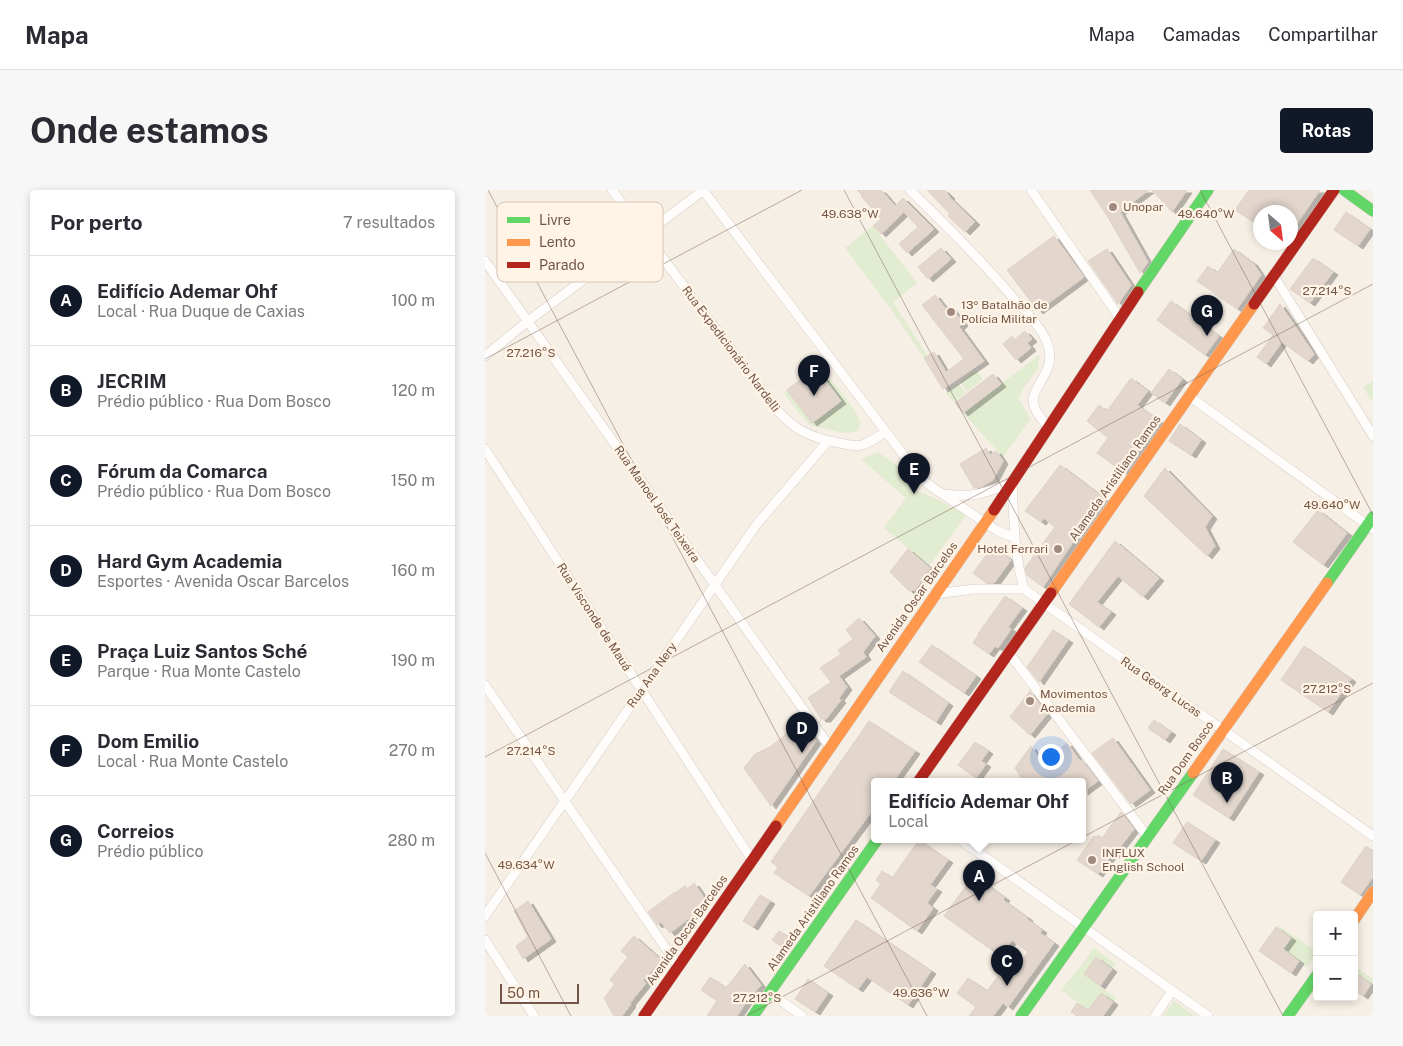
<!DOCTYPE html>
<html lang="pt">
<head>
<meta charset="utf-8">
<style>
	body { margin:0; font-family:"Public Sans",sans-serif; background:#f7f7f7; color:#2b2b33 }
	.controls { position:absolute; right:15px; bottom:15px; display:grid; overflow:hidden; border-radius:5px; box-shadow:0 2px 8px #0003 }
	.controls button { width:45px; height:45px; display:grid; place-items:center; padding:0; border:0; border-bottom:1px solid #e1e1e2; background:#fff; color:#2b2b33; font:25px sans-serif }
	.compass { position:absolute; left:768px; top:15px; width:45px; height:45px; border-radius:50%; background:#fff; box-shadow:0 2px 8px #0003; rotate:152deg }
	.scale { position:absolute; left:15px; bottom:12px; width:79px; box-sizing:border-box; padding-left:5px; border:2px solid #725547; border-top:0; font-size:14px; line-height:18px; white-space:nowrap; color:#725547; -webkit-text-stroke:4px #fff4e5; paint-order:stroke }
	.you { position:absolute; left:565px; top:566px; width:18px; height:18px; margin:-12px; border:4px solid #fff; border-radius:50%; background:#1a73e8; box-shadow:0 0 0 8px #1a73e833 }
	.badge { display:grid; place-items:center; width:32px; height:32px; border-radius:50%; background:#111827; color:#fff; font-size:16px; font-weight:700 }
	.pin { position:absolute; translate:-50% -41px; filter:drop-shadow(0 1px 2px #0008) }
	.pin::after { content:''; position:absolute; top:26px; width:18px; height:15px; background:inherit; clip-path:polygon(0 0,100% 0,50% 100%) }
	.popup { position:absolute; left:386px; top:588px; width:215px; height:65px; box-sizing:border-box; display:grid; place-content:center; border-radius:5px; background:#fff; filter:drop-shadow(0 1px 4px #0005); font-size:16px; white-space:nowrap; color:#7c7c81 }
	.popup b { font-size:19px; color:#2b2b33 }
	.popup::after { content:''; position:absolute; left:50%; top:100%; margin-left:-10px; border:10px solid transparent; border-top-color:#fff }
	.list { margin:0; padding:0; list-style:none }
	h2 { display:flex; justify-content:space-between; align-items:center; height:65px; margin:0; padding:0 20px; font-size:21px }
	h2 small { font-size:16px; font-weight:400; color:#7c7c81 }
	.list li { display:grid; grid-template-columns:32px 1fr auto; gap:15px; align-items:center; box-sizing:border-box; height:90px; padding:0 20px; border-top:1px solid #e1e1e2 }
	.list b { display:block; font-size:19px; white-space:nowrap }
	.list p { margin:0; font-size:16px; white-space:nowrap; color:#7c7c81 }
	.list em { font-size:16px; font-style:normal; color:#7c7c81 }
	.map { position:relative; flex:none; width:888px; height:826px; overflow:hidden; border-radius:5px }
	header { display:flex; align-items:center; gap:30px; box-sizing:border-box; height:70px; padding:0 25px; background:#fff; border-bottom:1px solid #e1e1e2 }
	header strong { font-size:24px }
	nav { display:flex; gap:28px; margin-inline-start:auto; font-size:18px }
	.intro { display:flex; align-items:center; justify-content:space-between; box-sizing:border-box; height:120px; padding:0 30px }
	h1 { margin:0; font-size:35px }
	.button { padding:12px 22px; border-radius:5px; background:#111827; color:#fff; font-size:18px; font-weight:700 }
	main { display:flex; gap:30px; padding:0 30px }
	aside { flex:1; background:#fff; border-radius:5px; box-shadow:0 2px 8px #0003 }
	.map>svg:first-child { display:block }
</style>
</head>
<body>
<header>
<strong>Mapa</strong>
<nav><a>Mapa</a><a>Camadas</a><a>Compartilhar</a></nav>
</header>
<div class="intro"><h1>Onde estamos</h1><a class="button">Rotas</a></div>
<main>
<aside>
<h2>Por perto<small>7 resultados</small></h2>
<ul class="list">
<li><span class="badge">A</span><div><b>Edifício Ademar Ohf</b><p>Local · Rua Duque de Caxias</p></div><em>100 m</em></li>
<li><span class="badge">B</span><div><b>JECRIM</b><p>Prédio público · Rua Dom Bosco</p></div><em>120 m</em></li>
<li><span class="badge">C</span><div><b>Fórum da Comarca</b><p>Prédio público · Rua Dom Bosco</p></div><em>150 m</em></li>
<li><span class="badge">D</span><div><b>Hard Gym Academia</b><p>Esportes · Avenida Oscar Barcelos</p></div><em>160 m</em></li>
<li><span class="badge">E</span><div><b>Praça Luiz Santos Sché</b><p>Parque · Rua Monte Castelo</p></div><em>190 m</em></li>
<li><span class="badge">F</span><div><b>Dom Emilio</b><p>Local · Rua Monte Castelo</p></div><em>270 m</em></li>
<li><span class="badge">G</span><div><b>Correios</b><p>Prédio público</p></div><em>280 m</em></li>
</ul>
</aside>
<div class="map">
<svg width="888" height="826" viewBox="0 0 888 826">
	<defs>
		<filter id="shadow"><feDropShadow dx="5" dy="3" stdDeviation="0" flood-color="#0004"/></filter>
	</defs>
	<rect width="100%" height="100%" fill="#f6efe5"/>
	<!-- green -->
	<path fill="#e2ecd0" d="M 388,36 L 432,93 L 408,112 L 443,166 L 439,168 L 403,115 L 360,58 Z
		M 555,165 L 552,180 L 543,192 L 533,208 L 546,229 L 518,267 L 478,223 L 550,168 Z
		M 334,176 C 342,185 374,222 375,231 C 377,250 350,241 341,239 C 335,237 327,237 323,233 C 314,224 307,213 299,203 Z
		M 491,180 L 498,189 L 482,202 L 475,192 Z
		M 888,191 L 888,209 L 886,210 L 878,197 Z
		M 473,194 L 481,203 L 469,212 L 461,203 Z
		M 393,262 L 417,279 L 433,301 L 453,310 L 481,325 L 444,376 L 399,338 L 421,308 L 376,269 Z
		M 793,735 L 832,762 L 822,777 L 783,749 Z
		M 609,758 L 631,774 L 627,779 L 611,767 L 599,784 L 631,808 L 618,826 L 611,826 L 576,800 L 593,780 Z
		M 869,776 L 888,789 L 888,792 L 878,806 L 869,800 Z
		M 689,811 L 710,826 L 678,826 Z"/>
	<!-- building -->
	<path fill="#e2d6cd" stroke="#ded1c8" filter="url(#shadow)" d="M 372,0 L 396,0 L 410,16 L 418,8 L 449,39 L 422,63 L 414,54 L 433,37 L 419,22 L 396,44 L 388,36 L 396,29 L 376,6 L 377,5 Z
		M 442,0 L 459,0 L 465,6 L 464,7 L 490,32 L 480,42 L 463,26 L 465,24 Z
		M 605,0 L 664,0 L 635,22 L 663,72 L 655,83 L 624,29 Z
		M 667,0 L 702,0 L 687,22 Z
		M 764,0 L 835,0 L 806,42 L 806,22 L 776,22 L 776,37 L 750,20 Z
		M 861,22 L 885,39 L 873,56 L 849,40 Z
		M 569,46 L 599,87 L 553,121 L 522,80 Z
		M 456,58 L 466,69 L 443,89 L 433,77 Z
		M 622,59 L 646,95 L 633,114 L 603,71 Z
		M 749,59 L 768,73 L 776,85 L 752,119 L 712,91 L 723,76 L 732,83 Z
		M 828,68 L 848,82 L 825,113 L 805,99 Z
		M 450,105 L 461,119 L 465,116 L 478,133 L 474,137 L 499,171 L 458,199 L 439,168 L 449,162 L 461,182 L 479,169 L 437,115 Z
		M 686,111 L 734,146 L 720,165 L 672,130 Z
		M 795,114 L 829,164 L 823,171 L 797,152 L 781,174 L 772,167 L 788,145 L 778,138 Z
		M 540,141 L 547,149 L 542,153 L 546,158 L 531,170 L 518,154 L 527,146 L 529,150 Z
		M 331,178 L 356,211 L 327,233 L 302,200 Z
		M 684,179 L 697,189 L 680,213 L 666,203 Z
		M 508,184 L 516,194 L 478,223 L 470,213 Z
		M 646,188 L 663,201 L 652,215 L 674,231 L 638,282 L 612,263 L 623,248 L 602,231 L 614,215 L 622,221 Z
		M 695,234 L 716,250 L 706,265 L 684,251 Z
		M 501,258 L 505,265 L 511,261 L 518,271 L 508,290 L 496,297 L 489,298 L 475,274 Z
		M 575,275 L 618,307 L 558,397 L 542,385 L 540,378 L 570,337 L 559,328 L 556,332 L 540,321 Z
		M 680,278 L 727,326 L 720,337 L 730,356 L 722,366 L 659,306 Z
		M 833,320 L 862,343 L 838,375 L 808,352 Z
		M 630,351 L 674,388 L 658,407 L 633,386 L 612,412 L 626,422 L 614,437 L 584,414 Z
		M 508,356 L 526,370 L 509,393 L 501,393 L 488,383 Z
		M 423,359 L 445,378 L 430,400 L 424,401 L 405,382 Z
		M 520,406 L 537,418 L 523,437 L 526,439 L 513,458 L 510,456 L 504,464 L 488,453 L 494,444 L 493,444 Z
		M 374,428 L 390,446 L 378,462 L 381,467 L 354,486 L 362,497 L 354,508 L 356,510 L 341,529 L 336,529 L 323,508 L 346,492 L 335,478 L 356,464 L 353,460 L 368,449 L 361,440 Z
		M 568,440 L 583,450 L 554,492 L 542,477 Z
		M 447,455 L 491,486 L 479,503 L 434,472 Z
		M 819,456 L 866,489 L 843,522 L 796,490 Z
		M 418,481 L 463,513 L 451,532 L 404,502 Z
		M 545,501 L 562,524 L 545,545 L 525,527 Z
		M 669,530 L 686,542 L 680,550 L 663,538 Z
		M 384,531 L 430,561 L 408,592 L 390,592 L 390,617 L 324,706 L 289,683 L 293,677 L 286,672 Z
		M 315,533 L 331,551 L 286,616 L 259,578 L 270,564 L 285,557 Z
		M 628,548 L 665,600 L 646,614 L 607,563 Z
		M 490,552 L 503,561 L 496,571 L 501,574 L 491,588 L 473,575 Z
		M 582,553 L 595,571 L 597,570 L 613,591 L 598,602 L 598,592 L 539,592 L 530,578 L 546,556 L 557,574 Z
		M 738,559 L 774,582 L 744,628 L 708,605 Z
		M 636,622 L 649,639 L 629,665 L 627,664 L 613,684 L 592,670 L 609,646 L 611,647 L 613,645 L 617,648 Z
		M 702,632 L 730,650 L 716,671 L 688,653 Z
		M 434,650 L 463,670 L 445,695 L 452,699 L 442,713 L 448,718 L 432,741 L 386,708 L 396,694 L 391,690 L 397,681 L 407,688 Z
		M 881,656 L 888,661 L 888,687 L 875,705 L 856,692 Z
		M 489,685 L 520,708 L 518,710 L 543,728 L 542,729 L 557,740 L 555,743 L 569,753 L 523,817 L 518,813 L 508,826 L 484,826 L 491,817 L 472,803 L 483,788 L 502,801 L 521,775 L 529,781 L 543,762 L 527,750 L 515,766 L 459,726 Z
		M 209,693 L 220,709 L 207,726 L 185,743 L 176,732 L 172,735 L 163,722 L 190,702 L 190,703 L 200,696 L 202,699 Z
		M 275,705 L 285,711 L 268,737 L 258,731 Z
		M 43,711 L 66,749 L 38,769 L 31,756 L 43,747 L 29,721 Z
		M 371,730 L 446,781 L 423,815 L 382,787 L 373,799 L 339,776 Z
		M 791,737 L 806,748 L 798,759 L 814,771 L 806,783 L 774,761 Z
		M 294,741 L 306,748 L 299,758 L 287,750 Z
		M 149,746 L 176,770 L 158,791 L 161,793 L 145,813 L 146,814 L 137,826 L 129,826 L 119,808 L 130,794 L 125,790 L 143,767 L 136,761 Z
		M 611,767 L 627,779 L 615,796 L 599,784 Z
		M 260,774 L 276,795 L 266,807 L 265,806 L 252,826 L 222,826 L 232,811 L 216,800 L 225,787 L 241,798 Z
		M 869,782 L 886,794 L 878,806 L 869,800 Z
		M 323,789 L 343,803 L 330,822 L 310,809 Z
		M 616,803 L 628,812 L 618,826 L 593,826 L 586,822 L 592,813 L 603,820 Z"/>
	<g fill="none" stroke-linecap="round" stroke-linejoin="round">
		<!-- street casing -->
		<g stroke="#d7ccc4" stroke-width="10">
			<path id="street" d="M 127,0 L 286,213 C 306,238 322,247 354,253 C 361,254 369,257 377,255 C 385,252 393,247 400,242
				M 218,0 L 436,288 L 447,297 L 511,340 L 530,348
				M 425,0 C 461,35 497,71 530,110 C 541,122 556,137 562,152 C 574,183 543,197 549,216 C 552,225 559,232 564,238
				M 546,0 L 635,128
				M 0,71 L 345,557
				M 789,86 L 888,246
				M 0,166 L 43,131 L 219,0
				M 704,206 L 888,339
				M 0,259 L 267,670
				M 459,304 C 488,308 500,303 527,293 C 529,329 529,364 539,399
				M 539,399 L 888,646
				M 450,404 L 490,399 L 539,399
				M 524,463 L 662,646
				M 0,495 L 193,776
				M 476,650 L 723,826
				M 0,726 L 272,334 L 343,251
				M 0,750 L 49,826
				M 285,803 L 317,826
				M 670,826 L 687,801"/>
		</g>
		<!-- fast casing -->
		<g stroke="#d6cbc2" stroke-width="12">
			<path id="fast" d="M 859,0 L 888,21
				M 653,102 L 723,0
				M 842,393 L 888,327
				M 268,826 L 392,650
				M 536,826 L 708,583
				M 803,826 L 832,785"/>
		</g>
		<!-- slow casing -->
		<g stroke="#d6cbc2" stroke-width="12">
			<path id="slow" d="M 566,403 L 769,114
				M 708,583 L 842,393
				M 291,636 L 509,320
				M 869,730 L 888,702"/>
		</g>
		<!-- jam casing -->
		<g stroke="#d6cbc2" stroke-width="12">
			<path id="jam" d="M 769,114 L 849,0
				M 509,320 L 653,102
				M 433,592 L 566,403
				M 159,826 L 291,636"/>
		</g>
		<!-- street -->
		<use href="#street" stroke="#fefdfb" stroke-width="9"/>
		<!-- fast -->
		<use href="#fast" stroke="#63d668" stroke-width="11"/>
		<!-- slow -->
		<use href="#slow" stroke="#ff974d" stroke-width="11"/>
		<!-- jam -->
		<use href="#jam" stroke="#b3261e" stroke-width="11"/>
	</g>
	<!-- ticks -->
	<path fill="none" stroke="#725547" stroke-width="1" stroke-opacity="0.45" d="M 3,0 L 442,826M 359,0 L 798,826M 715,0 L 888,325M 0,169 L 317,0M 0,567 L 888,94M 0,663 L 86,826M 261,826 L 888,493"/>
	<!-- markers -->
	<g fill="#a08b7e" stroke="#fff4e5" stroke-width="2">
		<circle cx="628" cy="17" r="5"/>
		<circle cx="466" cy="122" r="5"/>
		<circle cx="573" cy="359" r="5"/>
		<circle cx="545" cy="511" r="5"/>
		<circle cx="607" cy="670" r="5"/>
	</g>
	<g text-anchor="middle" stroke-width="4.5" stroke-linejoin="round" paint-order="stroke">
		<!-- poi labels -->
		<g font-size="12" fill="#725547" stroke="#fff4e5" text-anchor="start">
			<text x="638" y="21">Unopar</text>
			<text x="476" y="119">13º Batalhão de<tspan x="476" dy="14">Polícia Militar</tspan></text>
			<text x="563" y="363" text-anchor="end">Hotel Ferrari</text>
			<text x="555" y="508">Movimentos<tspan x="555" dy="14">Academia</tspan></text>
			<text x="617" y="667">INFLUX<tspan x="617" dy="14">English School</tspan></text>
		</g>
		<!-- street labels -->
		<g font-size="12" fill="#725547" stroke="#fff4e5">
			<text transform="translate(246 159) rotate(53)" y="4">Rua Expedicionário Nardelli</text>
			<text transform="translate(630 288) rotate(-55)" y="4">Alameda Aristiliano Ramos</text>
			<text transform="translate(172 314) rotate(55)" y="4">Rua Manoel José Teixeira</text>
			<text transform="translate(432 407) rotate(-55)" y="4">Avenida Oscar Barcelos</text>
			<text transform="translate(109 427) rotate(57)" y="4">Rua Visconde de Mauá</text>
			<text transform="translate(167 485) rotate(-55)" y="4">Rua Ana Nery</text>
			<text transform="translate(676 497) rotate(35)" y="4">Rua Georg Lucas</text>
			<text transform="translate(701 568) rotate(-55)" y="4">Rua Dom Bosco</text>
			<text transform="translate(328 718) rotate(-55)" y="4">Alameda Aristiliano Ramos</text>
			<text transform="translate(202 740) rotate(-55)" y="4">Avenida Oscar Barcelos</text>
		</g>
	</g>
	<!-- legend -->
	<rect x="12" y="12" width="166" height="80" rx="8" fill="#fff4e5" stroke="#d5c4b6" stroke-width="1"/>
	<rect x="22" y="27" width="23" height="6" fill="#63d668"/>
	<rect x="22" y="49" width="23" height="7" fill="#ff974d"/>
	<rect x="22" y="72" width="23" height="6" fill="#b3261e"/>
	<g font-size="14" fill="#725547">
		<text x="54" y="35">Livre</text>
		<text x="54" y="57">Lento</text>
		<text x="54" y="80">Parado</text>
	</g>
	<g font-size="12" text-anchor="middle" fill="#725547" stroke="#fff4e5" stroke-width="4.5" stroke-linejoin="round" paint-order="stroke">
		<text x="365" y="28">49.638°W</text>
		<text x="721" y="28">49.640°W</text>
		<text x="842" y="105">27.214°S</text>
		<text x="46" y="167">27.216°S</text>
		<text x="847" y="319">49.640°W</text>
		<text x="842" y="503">27.212°S</text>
		<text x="46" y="565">27.214°S</text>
		<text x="41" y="679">49.634°W</text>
		<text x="436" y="807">49.636°W</text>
		<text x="272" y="812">27.212°S</text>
	</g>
</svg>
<div class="controls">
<button>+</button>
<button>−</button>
</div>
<svg class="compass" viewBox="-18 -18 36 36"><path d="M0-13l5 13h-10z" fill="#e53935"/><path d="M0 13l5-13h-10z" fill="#7c7c81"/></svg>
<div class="scale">50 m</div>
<div class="you"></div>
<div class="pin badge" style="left:494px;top:711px">A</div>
<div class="popup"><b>Edifício Ademar Ohf</b>Local</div>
<div class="pin badge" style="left:742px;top:613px">B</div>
<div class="pin badge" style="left:522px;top:796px">C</div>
<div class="pin badge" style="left:317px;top:563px">D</div>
<div class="pin badge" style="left:429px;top:304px">E</div>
<div class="pin badge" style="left:329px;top:206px">F</div>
<div class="pin badge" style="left:722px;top:146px">G</div>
</div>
</main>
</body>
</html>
